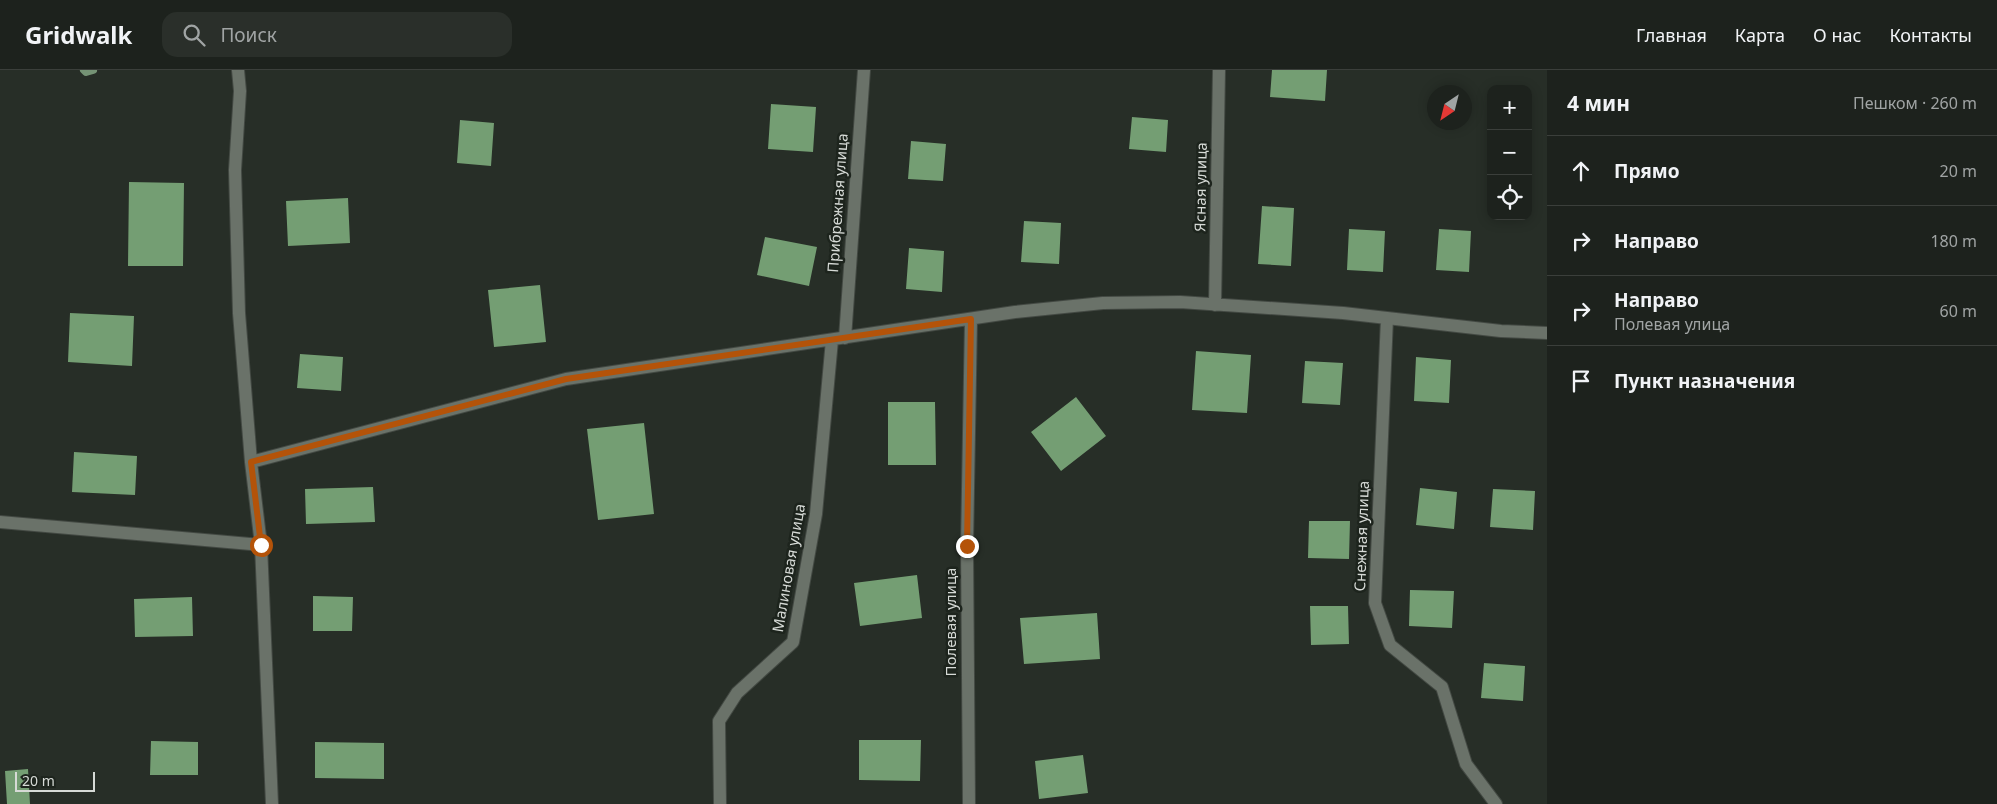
<!DOCTYPE html>
<html lang="ru">
<head>
<meta charset="utf-8">
<style>
	body { margin:0; font-family:"Noto Sans",sans-serif; background:#2a2f2a; color:#f1f3f6 }
	.controls { position:absolute; right:15px; top:15px; display:grid; overflow:hidden; border-radius:10px; box-shadow:0 2px 12px #0003 }
	.controls button { width:45px; height:45px; display:grid; place-items:center; padding:0; border:0; border-bottom:1px solid #3b3f3b; background:#1d221d; color:#f1f3f6; font:25px sans-serif }
	.compass { position:absolute; left:1427px; top:15px; width:45px; height:45px; border-radius:50%; background:#1d221d; box-shadow:0 2px 12px #0003; rotate:215deg }
	.scale { position:absolute; left:15px; bottom:12px; width:80px; box-sizing:border-box; padding-left:5px; border:2px solid #d6dad6; border-top:0; font-size:14px; line-height:18px; white-space:nowrap; color:#d6dad6; -webkit-text-stroke:4px #1d241d; paint-order:stroke }
	.stop { position:absolute; width:15px; height:15px; margin:-11px; border:4px solid #b45309; border-radius:50%; background:#fff }
	.stop.end { background:#b45309; border-color:#fff; box-shadow:0 1px 5px #0008 }
	.list { margin:0; padding:0; list-style:none }
	h2 { display:flex; justify-content:space-between; align-items:center; height:65px; margin:0; padding:0 20px; font-size:21px }
	h2 small { font-size:16px; font-weight:400; color:#a0a4a4 }
	.list li { display:grid; grid-template-columns:32px 1fr auto; gap:15px; align-items:center; box-sizing:border-box; height:70px; padding:0 20px; border-top:1px solid #3b3f3b }
	.list b { display:block; font-size:19px; white-space:nowrap }
	.list p { margin:0; font-size:16px; white-space:nowrap; color:#a0a4a4 }
	.list em { font-size:16px; font-style:normal; color:#a0a4a4 }
	.icon { flex:none; width:28px; height:28px; fill:none; stroke:currentColor; stroke-width:2; stroke-linecap:round; stroke-linejoin:round }
	.map { position:relative; flex:none; width:1547px; height:734px; overflow:hidden }
	header { display:flex; align-items:center; gap:30px; box-sizing:border-box; height:70px; padding:0 25px; background:#1d221d; border-bottom:1px solid #3b3f3b }
	header strong { font-size:24px }
	nav { display:flex; gap:28px; margin-inline-start:auto; font-size:18px }
	.search { width:350px; height:45px; background:#2a2f2a; display:flex; align-items:center; gap:12px; box-sizing:border-box; padding:0 18px; border-radius:15px; color:#a0a4a4; font-size:19px }
	main { display:flex }
	aside { flex:1; background:#1d221d }
	.map>svg:first-child { display:block }
</style>
</head>
<body>
<header>
<strong>Gridwalk</strong>
<div class="search"><svg class="icon" aria-label="search" viewBox="0 0 24 24"><circle cx="10" cy="10" r="6"/><path d="M15 15l6 6"/></svg>Поиск</div>
<nav><a>Главная</a><a>Карта</a><a>О нас</a><a>Контакты</a></nav>
</header>
<main>
<div class="map">
<svg width="1547" height="734" viewBox="0 0 1547 734">
	<rect width="100%" height="100%" fill="#272e27"/>
	<g fill="none" stroke-linecap="round" stroke-linejoin="round">
		<!-- stream -->
		<path stroke="#759375" stroke-width="8" d="M 84,0 L 86,2 L 93,0"/>
	</g>
	<!-- building -->
	<path fill="#749e73" d="M 1272,0 L 1327,0 L 1325,31 L 1270,27 Z
		M 771,34 L 816,37 L 813,82 L 768,79 Z
		M 1132,47 L 1168,50 L 1166,82 L 1129,79 Z
		M 460,50 L 494,53 L 491,96 L 457,93 Z
		M 911,71 L 946,74 L 943,111 L 908,109 Z
		M 129,112 L 184,113 L 183,196 L 128,196 Z
		M 348,128 L 350,173 L 288,176 L 286,131 Z
		M 1262,136 L 1294,138 L 1291,196 L 1258,194 Z
		M 1024,151 L 1061,153 L 1059,194 L 1021,192 Z
		M 1349,159 L 1385,161 L 1383,202 L 1347,200 Z
		M 1439,159 L 1471,161 L 1469,202 L 1436,200 Z
		M 765,167 L 817,177 L 809,216 L 757,205 Z
		M 909,178 L 944,181 L 942,222 L 906,219 Z
		M 540,215 L 546,272 L 494,277 L 488,220 Z
		M 70,243 L 134,246 L 132,296 L 68,292 Z
		M 1196,281 L 1251,285 L 1247,343 L 1192,340 Z
		M 300,284 L 343,287 L 341,321 L 297,318 Z
		M 1416,287 L 1451,290 L 1449,333 L 1414,331 Z
		M 1305,291 L 1343,293 L 1340,335 L 1302,333 Z
		M 1076,327 L 1106,366 L 1061,401 L 1031,362 Z
		M 888,332 L 935,332 L 936,395 L 888,395 Z
		M 644,353 L 654,444 L 598,450 L 587,359 Z
		M 74,382 L 137,386 L 135,425 L 72,422 Z
		M 373,417 L 375,452 L 306,454 L 305,419 Z
		M 1420,418 L 1457,422 L 1454,459 L 1416,455 Z
		M 1493,419 L 1535,421 L 1533,460 L 1490,457 Z
		M 1309,451 L 1350,451 L 1349,489 L 1308,488 Z
		M 917,505 L 922,548 L 860,556 L 854,513 Z
		M 1410,520 L 1454,521 L 1452,558 L 1409,556 Z
		M 313,526 L 353,527 L 352,561 L 313,561 Z
		M 192,527 L 193,566 L 135,567 L 134,529 Z
		M 1310,536 L 1348,536 L 1349,574 L 1311,575 Z
		M 1097,543 L 1100,589 L 1024,594 L 1020,548 Z
		M 1484,593 L 1525,596 L 1523,631 L 1481,628 Z
		M 859,670 L 921,670 L 920,711 L 859,710 Z
		M 151,671 L 198,672 L 198,705 L 150,705 Z
		M 315,672 L 384,673 L 384,709 L 315,708 Z
		M 1083,685 L 1088,723 L 1039,729 L 1035,691 Z
		M 28,699 L 30,734 L 7,734 L 5,701 Z"/>
	<g fill="none" stroke-linecap="round" stroke-linejoin="round">
		<!-- street casing -->
		<g stroke="#434943" stroke-width="14">
			<path id="street" d="M 238,0 L 240,21 L 235,100 L 239,243 L 251,392
				M 1215,235 L 1219,0
				M 1387,248 L 1375,533 L 1390,575 L 1442,617 L 1466,694 L 1496,734
				M 845,268 L 864,0
				M 0,452 L 261,475
				M 272,734 L 261,475 L 251,392 L 566,309 L 1015,242 L 1103,233 L 1180,232 L 1343,243 L 1501,261 L 1547,263
				M 720,734 L 719,651 L 737,623 L 793,572 L 816,444 L 832,270
				M 969,734 L 967,476 L 971,249"/>
		</g>
		<!-- street -->
		<use href="#street" stroke="#6a7269" stroke-width="12"/>
	</g>
	<g fill="none" stroke-linecap="round" stroke-linejoin="round">
		<!-- route -->
		<path stroke="#b45309" stroke-width="6" d="M 261,475 L 251,392 L 566,309 L 971,249 L 967,476"/>
	</g>
	<g text-anchor="middle" stroke-width="5" stroke-linejoin="round" paint-order="stroke">
		<!-- street labels -->
		<g font-size="15" fill="#d6dad6" stroke="#1d241d">
			<text transform="translate(1201 117) rotate(-89)" y="5">Ясная улица</text>
			<text transform="translate(838 133) rotate(-86)" y="5">Прибрежная улица</text>
			<text transform="translate(1362 466) rotate(-88)" y="5">Снежная улица</text>
			<text transform="translate(789 498) rotate(-80)" y="5">Малиновая улица</text>
			<text transform="translate(951 552) rotate(-90)" y="5">Полевая улица</text>
		</g>
	</g>
</svg>
<div class="controls">
<button>+</button>
<button>−</button>
<button><svg class="icon" aria-label="locate" viewBox="0 0 24 24"><circle cx="12" cy="12" r="6"/><path d="M12 2v4M12 18v4M2 12h4M18 12h4"/></svg></button>
</div>
<svg class="compass" viewBox="-18 -18 36 36"><path d="M0-13l5 13h-10z" fill="#e53935"/><path d="M0 13l5-13h-10z" fill="#a0a4a4"/></svg>
<div class="scale">20 m</div>
<div class="stop" style="left:261px;top:475px"></div>
<div class="stop end" style="left:967px;top:476px"></div>
</div>
<aside>
<h2>4 мин<small>Пешком · 260 m</small></h2>
<ul class="list">
<li><svg class="icon" aria-label="ahead" viewBox="0 0 24 24"><path d="M12 20V5M6 11l6-6 6 6"/></svg><div><b>Прямо</b></div><em>20 m</em></li>
<li><svg class="icon" aria-label="right" viewBox="0 0 24 24"><path d="M7 20v-9h11M14 6l5 5-5 5"/></svg><div><b>Направо</b></div><em>180 m</em></li>
<li><svg class="icon" aria-label="right" viewBox="0 0 24 24"><path d="M7 20v-9h11M14 6l5 5-5 5"/></svg><div><b>Направо</b><p>Полевая улица</p></div><em>60 m</em></li>
<li><svg class="icon" aria-label="arrive" viewBox="0 0 24 24"><path d="M6 21V4h12l-3 4 3 4H6"/></svg><div><b>Пункт назначения</b></div></li>
</ul>
</aside>
</main>
</body>
</html>
